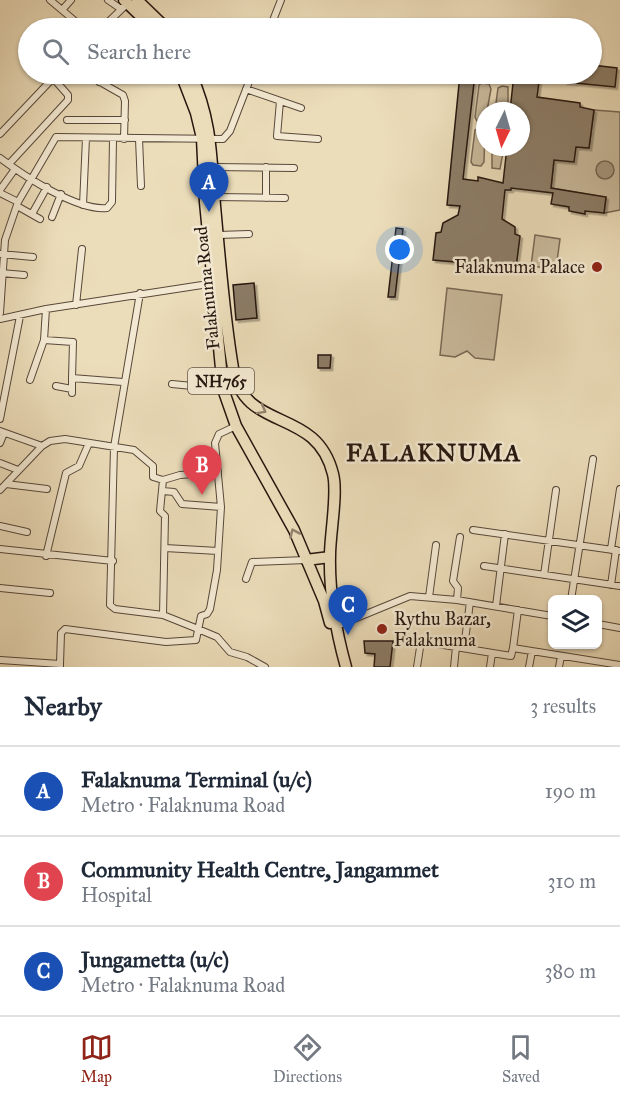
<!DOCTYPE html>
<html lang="en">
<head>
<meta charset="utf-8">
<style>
	body { margin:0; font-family:"IM FELL Great Primer",serif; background:#f2f2f3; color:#1f2937 }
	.controls { position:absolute; right:18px; bottom:18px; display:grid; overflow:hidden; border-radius:9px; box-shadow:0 2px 4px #0004 }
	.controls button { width:54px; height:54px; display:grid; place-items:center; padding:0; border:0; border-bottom:2px solid #e0e1e3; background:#fff; color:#1f2937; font:30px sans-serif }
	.compass { position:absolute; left:476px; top:102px; width:54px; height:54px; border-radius:50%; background:#fff; box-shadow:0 2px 4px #0004; rotate:185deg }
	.you { position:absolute; left:400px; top:250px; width:21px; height:21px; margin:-15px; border:4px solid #fff; border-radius:50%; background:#1a73e8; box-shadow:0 0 0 9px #1a73e833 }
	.badge { display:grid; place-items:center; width:39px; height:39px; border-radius:50%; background:#8f2418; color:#fff; font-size:20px; font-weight:700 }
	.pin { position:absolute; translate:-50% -50px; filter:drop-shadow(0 2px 3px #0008) }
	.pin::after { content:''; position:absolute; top:32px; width:21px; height:18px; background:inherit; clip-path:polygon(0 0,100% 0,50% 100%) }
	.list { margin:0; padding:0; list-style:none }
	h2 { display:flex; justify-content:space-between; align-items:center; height:78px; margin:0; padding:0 24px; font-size:26px }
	h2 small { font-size:20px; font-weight:400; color:#747a83 }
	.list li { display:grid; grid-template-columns:39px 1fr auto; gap:18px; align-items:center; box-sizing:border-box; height:90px; padding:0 24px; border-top:2px solid #e0e1e3 }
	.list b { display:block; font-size:22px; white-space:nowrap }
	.list p { margin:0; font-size:20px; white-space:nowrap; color:#747a83 }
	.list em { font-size:20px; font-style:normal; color:#747a83 }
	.icon { flex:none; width:33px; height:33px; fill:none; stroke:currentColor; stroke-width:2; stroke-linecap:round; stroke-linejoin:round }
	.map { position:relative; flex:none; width:620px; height:667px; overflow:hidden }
	.search { position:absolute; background:#fff; box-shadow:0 2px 4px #0004; left:18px; right:18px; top:18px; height:66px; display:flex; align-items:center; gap:15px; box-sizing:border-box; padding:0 21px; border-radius:33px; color:#747a83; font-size:22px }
	.sheet { height:348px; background:#fff }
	nav { display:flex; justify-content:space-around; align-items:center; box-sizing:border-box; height:84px; border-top:2px solid #e0e1e3; background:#fff; font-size:16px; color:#747a83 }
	nav a { display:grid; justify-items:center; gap:3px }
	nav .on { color:#8f2418 }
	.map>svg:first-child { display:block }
</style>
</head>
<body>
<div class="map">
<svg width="620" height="667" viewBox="0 0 620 667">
	<defs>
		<filter id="shadow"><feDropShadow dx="2.5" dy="2.5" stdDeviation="0" flood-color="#0004"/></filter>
	</defs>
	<rect width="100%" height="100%" fill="#ecddba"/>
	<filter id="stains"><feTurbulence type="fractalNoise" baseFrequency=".00333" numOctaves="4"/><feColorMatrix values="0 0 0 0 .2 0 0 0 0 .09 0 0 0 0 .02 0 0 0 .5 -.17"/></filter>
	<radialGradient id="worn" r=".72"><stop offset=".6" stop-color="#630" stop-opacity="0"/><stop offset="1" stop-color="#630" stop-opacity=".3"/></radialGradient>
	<!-- green -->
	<path fill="#cabb9d" stroke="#786856" stroke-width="1.5" d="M 482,83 L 489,84 L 491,89 L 485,122 L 477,121 L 475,117 L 479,85 Z
		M 502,86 L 508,87 L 508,111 L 495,111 L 498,88 Z
		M 594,110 L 620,112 L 620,210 L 604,213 L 606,197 L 551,188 L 554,160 L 576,147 L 589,148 Z
		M 478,128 L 485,130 L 484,162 L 481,166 L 473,165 L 471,162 L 475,130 Z
		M 492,147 L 504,147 L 500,169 L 492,168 Z
		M 535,235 L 560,239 L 556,269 L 531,266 Z
		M 447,288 L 502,295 L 494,360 L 475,358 L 467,351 L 455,357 L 440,355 Z"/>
	<!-- water -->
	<path fill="#a89980" stroke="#746553" stroke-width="1.5" d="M596 170a9 9 0 1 1 18 0a9 9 0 1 1-18 0Z"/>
	<!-- building -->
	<path fill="#8c7d68" stroke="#25160f" stroke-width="1.5" filter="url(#shadow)" d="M 592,65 L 617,68 L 615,87 L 565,82 L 566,74 L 592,74 Z
		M 460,74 L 475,74 L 463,179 L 478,181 L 478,177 L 503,183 L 507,147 L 521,147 L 521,111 L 510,111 L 514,74 L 540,74 L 537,97 L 580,103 L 580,107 L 594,110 L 589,148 L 576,147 L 574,162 L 554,160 L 551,188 L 606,197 L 604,213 L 585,211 L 585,214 L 569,211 L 569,207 L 551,204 L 553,193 L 511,188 L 511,190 L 505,190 L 502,219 L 515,227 L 515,234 L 520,236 L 516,268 L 484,264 L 483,267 L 465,266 L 466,263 L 433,260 L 436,233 L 441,232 L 443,223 L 458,215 L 460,206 L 447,205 Z
		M 396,228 L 403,229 L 395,297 L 388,297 Z
		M 254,283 L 257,318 L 236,320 L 233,285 Z
		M 318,355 L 331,355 L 330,368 L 318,368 Z
		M 364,641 L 393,641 L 390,667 L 374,667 L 375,654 L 365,653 Z"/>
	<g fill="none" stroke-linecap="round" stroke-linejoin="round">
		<!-- minor casing -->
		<g stroke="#57483a" stroke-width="8">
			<path id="minor" d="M 50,0 L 75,21
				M 108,0 L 121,9
				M 62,10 L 71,0
				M 102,28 L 127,4
				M 270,28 L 281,0
				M 86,74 L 123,95 L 125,101 L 124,139
				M 99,82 L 107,74
				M 246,89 L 301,108
				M 280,101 L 277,136 L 318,139
				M 67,120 L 125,120
				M 0,134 L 57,74
				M 139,139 L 141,186
				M 0,158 C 24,176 77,211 107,208 L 112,202 L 113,139
				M 9,164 L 68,100 L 68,95 L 53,78
				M 213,167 L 294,168
				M 0,190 L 15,169
				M 0,193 L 18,202
				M 214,197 L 285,198
				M 266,198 L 266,167
				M 83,205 L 86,138
				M 17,206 L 40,219
				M 32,214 L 47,187
				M 52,217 L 61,194
				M 218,235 L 249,234
				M 1,254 L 33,257
				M 1,273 L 24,275
				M 140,293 L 114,447 L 110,605 L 115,609 L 163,615 L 198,629 L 217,637 L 230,652 L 247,657 L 265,667
				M 76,305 L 82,249
				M 46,309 L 44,340 L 73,342 L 72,378
				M 0,313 L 5,240 L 18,202 L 56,137 L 223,139 L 230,131 L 252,74
				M 0,319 L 46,309 L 215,283
				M 30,380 L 44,340
				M 172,384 L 223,389
				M 56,386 L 72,389
				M 72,393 L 72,378 L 123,382
				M 0,419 L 20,316
				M 0,431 L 42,446
				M 0,443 L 4,433
				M 0,463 L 18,470
				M 163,480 L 180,475 L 218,472
				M 6,484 L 47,489
				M 0,490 L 42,446 L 50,441 L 65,439 L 134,450 L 153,466 L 153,477 L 163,480 L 160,511 L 165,516 L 163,615
				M 163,491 L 174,492 L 182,504 L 221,507
				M 0,526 L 27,532
				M 473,530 L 620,551
				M 165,548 L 218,551
				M 0,549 L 113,561
				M 611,549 L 620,489
				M 46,556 L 66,473 L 79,466 L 89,443
				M 484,566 L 620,586
				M 544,575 L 556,490
				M 246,579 L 252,562 L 306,560
				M 611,585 L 616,550
				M 0,588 L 50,593
				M 429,597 L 436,545
				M 457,600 L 458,588 L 453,581 L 460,537
				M 571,600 L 593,459
				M 496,606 L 505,534
				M 598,624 L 620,628
				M 337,626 L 410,596 L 457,600 L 552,616
				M 401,638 L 511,656 L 513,648 L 620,665
				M 464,648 L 470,602
				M 513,648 L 518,610
				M 0,660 L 60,664 L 60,667
				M 60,664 L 61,633 L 65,629 L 166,642 L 196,640 L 201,616 L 207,614 L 210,609 L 217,570 L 221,507 L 215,443 L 219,434 L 236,426
				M 417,667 L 421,641
				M 454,667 L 456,647
				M 490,667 L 492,653
				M 529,667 L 532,651
				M 559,667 L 561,656"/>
		</g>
		<!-- trunk casing -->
		<g stroke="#25160f" stroke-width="13">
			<path id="trunk" d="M 124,0 L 153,28
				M 137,0 L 166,28
				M 181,74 L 196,113 L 202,138 L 205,202 L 223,389 L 236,426 L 294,530 L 324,601 L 330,623
				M 191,74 C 212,121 211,156 215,206 C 220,260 224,315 233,368 C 244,434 316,405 333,474 C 338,493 330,534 330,555 C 329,592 336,631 346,667
				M 306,560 L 330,557"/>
		</g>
		<!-- minor -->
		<use href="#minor" stroke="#f3e9d2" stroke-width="6"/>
		<!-- trunk -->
		<use href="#trunk" stroke="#ecddba" stroke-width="10"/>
	</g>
	<!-- one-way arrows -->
	<defs><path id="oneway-chevron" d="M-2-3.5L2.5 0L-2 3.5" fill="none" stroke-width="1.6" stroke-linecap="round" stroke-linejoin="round" transform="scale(1.5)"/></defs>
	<g stroke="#92836d">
		<use href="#oneway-chevron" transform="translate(262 410) rotate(29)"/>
		<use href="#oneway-chevron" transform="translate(294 533) rotate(-114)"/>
	</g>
	<!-- markers -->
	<g fill="#8f2418" stroke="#f3e9d2" stroke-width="2">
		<circle cx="597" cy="267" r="6"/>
		<circle cx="382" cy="629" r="6"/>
	</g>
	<g text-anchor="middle" stroke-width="5" stroke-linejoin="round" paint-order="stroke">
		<!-- shield labels -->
		<rect fill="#f3e9d2" stroke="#63554a" stroke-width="1.5" x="188" y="368" width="66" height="26" rx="4.5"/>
		<g font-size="16" font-weight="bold" fill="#25160f">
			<text x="221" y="387">NH765</text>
		</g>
		<!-- poi labels -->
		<g font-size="18" fill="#25160f" stroke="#f3e9d2" text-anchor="end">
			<text x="585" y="273">Falaknuma Palace</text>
			<text x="394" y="625" text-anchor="start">Rythu Bazar,<tspan x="394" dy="21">Falaknuma</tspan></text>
		</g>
		<!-- street labels -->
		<g font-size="18" fill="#25160f" stroke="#f3e9d2">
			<text transform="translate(207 288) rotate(-96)" y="6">Falaknuma Road</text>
		</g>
		<!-- district labels -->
		<g font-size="24" font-weight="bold" letter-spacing="1.5" fill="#25160f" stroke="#f3e9d2">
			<text x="434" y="461">FALAKNUMA</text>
		</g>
	</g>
	<rect width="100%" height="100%" filter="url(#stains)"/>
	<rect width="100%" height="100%" fill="url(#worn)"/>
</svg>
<div class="controls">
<button><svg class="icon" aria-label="layers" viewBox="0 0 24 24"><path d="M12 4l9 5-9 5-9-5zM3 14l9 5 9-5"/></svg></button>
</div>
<svg class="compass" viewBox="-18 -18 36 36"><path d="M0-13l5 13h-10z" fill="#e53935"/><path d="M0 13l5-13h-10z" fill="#747a83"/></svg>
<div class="you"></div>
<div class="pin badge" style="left:209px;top:212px;background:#1a4fb4">A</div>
<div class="pin badge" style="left:202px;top:495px;background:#e0444e">B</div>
<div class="pin badge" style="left:348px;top:635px;background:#1a4fb4">C</div>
<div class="search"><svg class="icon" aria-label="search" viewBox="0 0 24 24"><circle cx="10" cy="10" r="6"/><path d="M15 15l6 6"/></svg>Search here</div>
</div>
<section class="sheet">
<h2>Nearby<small>3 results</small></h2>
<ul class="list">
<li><span class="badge" style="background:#1a4fb4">A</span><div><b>Falaknuma Terminal (u/c)</b><p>Metro · Falaknuma Road</p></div><em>190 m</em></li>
<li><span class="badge" style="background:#e0444e">B</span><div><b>Community Health Centre, Jangammet</b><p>Hospital</p></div><em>310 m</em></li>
<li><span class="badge" style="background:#1a4fb4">C</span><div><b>Jungametta (u/c)</b><p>Metro · Falaknuma Road</p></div><em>380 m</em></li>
</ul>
</section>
<nav>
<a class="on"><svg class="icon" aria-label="map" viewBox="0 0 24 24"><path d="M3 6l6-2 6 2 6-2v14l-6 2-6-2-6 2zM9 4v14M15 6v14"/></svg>Map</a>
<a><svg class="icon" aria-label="directions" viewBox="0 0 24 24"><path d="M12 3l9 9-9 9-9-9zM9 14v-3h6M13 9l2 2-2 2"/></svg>Directions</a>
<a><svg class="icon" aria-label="saved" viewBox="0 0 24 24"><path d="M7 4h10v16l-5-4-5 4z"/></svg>Saved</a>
</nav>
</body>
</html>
